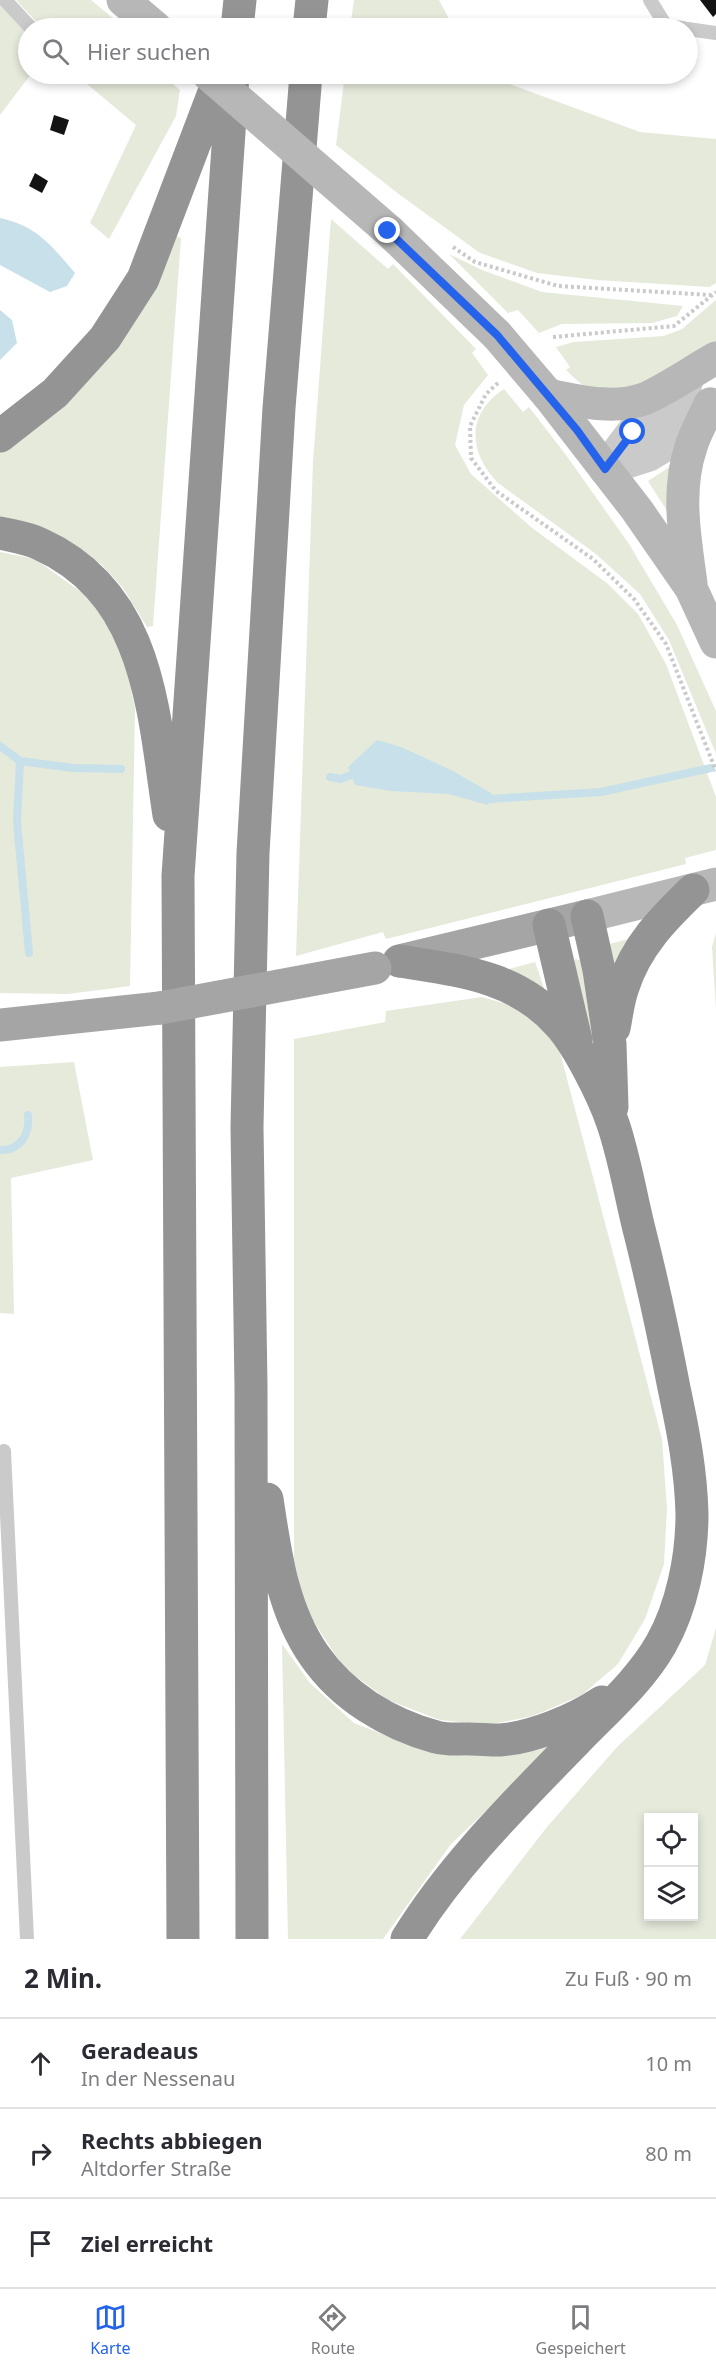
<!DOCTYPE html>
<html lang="de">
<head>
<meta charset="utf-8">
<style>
	body { margin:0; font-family:"Noto Sans",sans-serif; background:#f7f7f7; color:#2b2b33 }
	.controls { position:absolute; right:18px; bottom:18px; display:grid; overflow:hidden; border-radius:0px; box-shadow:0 3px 9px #0003 }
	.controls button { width:54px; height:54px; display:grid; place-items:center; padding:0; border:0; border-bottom:2px solid #e1e1e2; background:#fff; color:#2b2b33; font:30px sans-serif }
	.stop { position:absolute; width:18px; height:18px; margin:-14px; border:4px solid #2563eb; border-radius:50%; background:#fff }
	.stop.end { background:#2563eb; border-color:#fff; box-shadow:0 2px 6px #0008 }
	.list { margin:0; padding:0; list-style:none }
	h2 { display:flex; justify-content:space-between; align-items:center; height:78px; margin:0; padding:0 24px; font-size:26px }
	h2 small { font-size:20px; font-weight:400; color:#7c7c81 }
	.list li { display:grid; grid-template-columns:39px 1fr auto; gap:18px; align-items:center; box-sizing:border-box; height:90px; padding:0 24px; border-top:2px solid #e1e1e2 }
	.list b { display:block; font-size:22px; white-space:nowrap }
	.list p { margin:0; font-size:20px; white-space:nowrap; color:#7c7c81 }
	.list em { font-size:20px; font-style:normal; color:#7c7c81 }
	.icon { flex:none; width:33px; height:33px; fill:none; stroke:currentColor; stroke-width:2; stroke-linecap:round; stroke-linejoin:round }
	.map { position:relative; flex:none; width:716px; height:1939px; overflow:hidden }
	.search { position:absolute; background:#fff; box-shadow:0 3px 9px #0003; left:18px; right:18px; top:18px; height:66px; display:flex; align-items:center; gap:15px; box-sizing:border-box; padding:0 21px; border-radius:33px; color:#7c7c81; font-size:22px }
	.sheet { height:348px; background:#fff }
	nav { display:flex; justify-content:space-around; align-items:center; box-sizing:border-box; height:84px; border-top:2px solid #e1e1e2; background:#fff; font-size:16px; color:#7c7c81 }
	nav a { display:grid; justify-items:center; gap:3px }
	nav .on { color:#2563eb }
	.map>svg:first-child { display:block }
</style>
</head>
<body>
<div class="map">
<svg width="716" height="1939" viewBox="0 0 716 1939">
	<rect width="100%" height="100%" fill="#fff"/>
	<!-- green -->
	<path fill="#e5eadb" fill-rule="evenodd" d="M 0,0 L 28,31 L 28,74 L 31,74 L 0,115 Z
		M 16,0 L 91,0 L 125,28 L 42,28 Z
		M 354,0 L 439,0 L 454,28 L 350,28 Z
		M 75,74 L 161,74 L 180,90 L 176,116 L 109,239 L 90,223 L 136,125 Z
		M 345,74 L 482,74 L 640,132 L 716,139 L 716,283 L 709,287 L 597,280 L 537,273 L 480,253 L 400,195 L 336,145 Z
		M 331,219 L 388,269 L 393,264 L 476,349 L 472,353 L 488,375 L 464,405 L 455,445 L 471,474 L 531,527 L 608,584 L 638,614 L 666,664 L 716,797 L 716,850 L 685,858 L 686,864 L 386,939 L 383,932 L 296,956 L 313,462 Z
		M 176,236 L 181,238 L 153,626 L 147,627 L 123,588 L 102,565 L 56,534 L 0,521 L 0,450 Z
		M 449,254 L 482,270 L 542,292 L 683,306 L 677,316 L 652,323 L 562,324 L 539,333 L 518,310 L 508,313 Z
		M 716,300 L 716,342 C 685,361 639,397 602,392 C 587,391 576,380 566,370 L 570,367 L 556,347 L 574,342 L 664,336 L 682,329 Z
		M 504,389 L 523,412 L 529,407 L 566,455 L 629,544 L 677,625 L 716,711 L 716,754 L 669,640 L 640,594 L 596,554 L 498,483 C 468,452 466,414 504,389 Z
		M 671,466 L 667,511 L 648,481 Z
		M 0,552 L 35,559 L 88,597 L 123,649 L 135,709 L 130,986 L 68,994 L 0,993 Z
		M 716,933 L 716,1009 L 712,947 Z
		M 632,938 L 616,967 L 606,945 Z
		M 575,959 L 583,961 L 595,1049 L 591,1054 L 571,971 Z
		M 535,962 L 544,988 L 501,971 Z
		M 482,997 L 521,1008 L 556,1037 L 662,1439 L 667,1509 L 664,1564 L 645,1619 L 618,1664 L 582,1695 L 533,1716 L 487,1725 L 440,1720 L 388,1700 L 343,1667 L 305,1608 L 294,1559 L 294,1039 L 385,1022 L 386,1011 Z
		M 74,1062 L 93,1160 L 11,1178 L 14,1314 L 0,1313 L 0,1067 Z
		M 716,1628 L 716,1939 L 460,1939 L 547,1827 L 617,1747 L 705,1665 ZM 648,1818 L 694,1818 L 694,1916 L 648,1916 Z
		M 282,1644 L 310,1683 L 354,1723 L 403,1742 L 464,1756 L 503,1753 L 551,1744 L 547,1753 L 451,1844 L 383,1939 L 288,1939 Z"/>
	<!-- water -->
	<path fill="#c7e0e9" d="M 0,218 C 37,226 51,245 75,273 L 67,286 L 50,292 L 0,265 Z
		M 0,310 L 12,320 L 17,343 L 0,360 Z
		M 377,740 L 401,747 L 451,770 L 491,793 L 488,805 L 448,794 L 391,791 L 355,785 L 348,767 Z"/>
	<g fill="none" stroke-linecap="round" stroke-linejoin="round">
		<!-- stream -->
		<path stroke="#c7e0e9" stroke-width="8" d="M 0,746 L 20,761 L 73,768 L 121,769
			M 20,761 L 17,822 L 29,953
			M 330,777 L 341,779 L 351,775
			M 489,799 L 601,792 L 711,768
			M 0,1150 C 21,1151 30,1133 28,1115"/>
	</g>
	<!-- building -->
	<path fill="#141414" d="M 700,0 L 716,0 L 716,14 L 713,17 Z
		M 54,115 L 69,120 L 64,135 L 50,130 Z
		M 35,173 L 48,181 L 42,193 L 29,186 Z"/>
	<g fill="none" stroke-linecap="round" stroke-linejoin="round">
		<!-- path -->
		<path stroke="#cacaca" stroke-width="4" stroke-dasharray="3 3" stroke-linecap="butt" d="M 453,247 L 475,262 L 558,286 L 711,295
			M 553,337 L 674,326 L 716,292
			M 498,383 L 486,394 L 470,426 L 471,458 L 496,491 L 593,559 L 634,599 L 666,644 L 716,771"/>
		<!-- service -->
		<path stroke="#cacaca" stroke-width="14" d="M 5,0 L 31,28
			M 650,0 L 666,26 L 683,28
			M 688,29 L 716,33
			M 4,1451 L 27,1939"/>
		<!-- tertiary -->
		<path stroke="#cacaca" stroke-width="33" d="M 605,469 L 633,432 L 686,384
			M 605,469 L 649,455 L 667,444 L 711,404"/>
		<!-- secondary -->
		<path stroke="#b7b7b7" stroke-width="33" d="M 123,0 L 156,28
			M 389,231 L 497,335
			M 548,395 L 637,510 L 691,588 L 716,642
			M 548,395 C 579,401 613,410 644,399 C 664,391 696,369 716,358
			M 691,583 C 685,539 676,491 691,447 C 695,433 704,418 710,404
			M 587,916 L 716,884"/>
		<!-- primary -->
		<path stroke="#a5a5a5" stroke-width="33" d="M 399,961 L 587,916
			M 0,1025 L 160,1008"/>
		<!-- motorway -->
		<path stroke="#949494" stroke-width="33" d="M 237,28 L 240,0
			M 309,28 L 312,0
			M 0,436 L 55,393 L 105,338 L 143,279 L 221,74
			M 0,533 C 13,536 28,538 40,544 C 150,594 153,711 169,815
			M 587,916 L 599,970 L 610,1044 L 612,1107
			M 549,925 L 576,1040
			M 400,961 C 461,971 517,976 560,1025 C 578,1045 603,1095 612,1121 C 624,1154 631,1198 640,1233 C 653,1285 664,1336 674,1388 C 683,1430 691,1471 692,1514 C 692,1557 682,1607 661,1644 C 640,1681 606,1710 577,1740 C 517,1802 453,1864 407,1939
			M 614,1028 C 617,1014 618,1000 623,987 C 636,946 663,919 693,890
			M 267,1499 C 275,1552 282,1609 314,1655 C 342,1696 388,1724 436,1737 C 446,1740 458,1739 468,1739 C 478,1739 489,1740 500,1740 C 532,1738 575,1720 602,1702
			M 183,1939 L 178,876 L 233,74
			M 252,1939 L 251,1387 L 247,1127 L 253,853 L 279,408 L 306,74"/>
		<!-- secondary-bridge -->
		<path stroke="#b7b7b7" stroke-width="33" d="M 208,74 L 389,231
			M 497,335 L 548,395"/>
		<!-- primary-bridge -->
		<path stroke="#a5a5a5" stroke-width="33" d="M 160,1008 L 375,968"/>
	</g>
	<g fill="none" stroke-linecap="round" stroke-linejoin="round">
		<!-- route -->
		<path stroke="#2563eb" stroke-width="8" d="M 388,231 L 497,335 L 577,430 L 605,469 L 633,432"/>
	</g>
</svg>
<div class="controls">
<button><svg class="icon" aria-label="locate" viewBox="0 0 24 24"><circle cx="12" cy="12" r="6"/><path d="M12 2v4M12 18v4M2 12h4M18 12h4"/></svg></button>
<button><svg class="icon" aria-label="layers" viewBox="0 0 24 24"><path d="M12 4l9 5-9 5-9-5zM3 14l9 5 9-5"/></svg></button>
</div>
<div class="stop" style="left:633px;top:432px"></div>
<div class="stop end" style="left:388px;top:231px"></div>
<div class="search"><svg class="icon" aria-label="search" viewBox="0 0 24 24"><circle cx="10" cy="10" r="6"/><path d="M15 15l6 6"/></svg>Hier suchen</div>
</div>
<section class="sheet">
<h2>2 Min.<small>Zu Fuß · 90 m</small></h2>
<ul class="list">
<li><svg class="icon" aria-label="ahead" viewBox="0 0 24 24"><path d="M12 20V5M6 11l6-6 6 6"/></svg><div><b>Geradeaus</b><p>In der Nessenau</p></div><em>10 m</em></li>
<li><svg class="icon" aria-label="right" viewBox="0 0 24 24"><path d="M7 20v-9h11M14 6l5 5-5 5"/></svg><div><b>Rechts abbiegen</b><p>Altdorfer Straße</p></div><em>80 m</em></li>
<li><svg class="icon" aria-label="arrive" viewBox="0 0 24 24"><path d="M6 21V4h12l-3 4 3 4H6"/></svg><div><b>Ziel erreicht</b></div></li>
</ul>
</section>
<nav>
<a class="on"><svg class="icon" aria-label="map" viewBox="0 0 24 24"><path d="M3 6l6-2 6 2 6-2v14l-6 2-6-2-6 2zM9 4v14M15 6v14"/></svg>Karte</a>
<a><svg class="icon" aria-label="directions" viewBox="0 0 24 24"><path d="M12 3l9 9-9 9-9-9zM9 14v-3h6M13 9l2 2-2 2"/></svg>Route</a>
<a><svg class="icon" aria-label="saved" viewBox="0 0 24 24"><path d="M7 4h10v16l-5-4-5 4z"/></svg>Gespeichert</a>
</nav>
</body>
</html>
